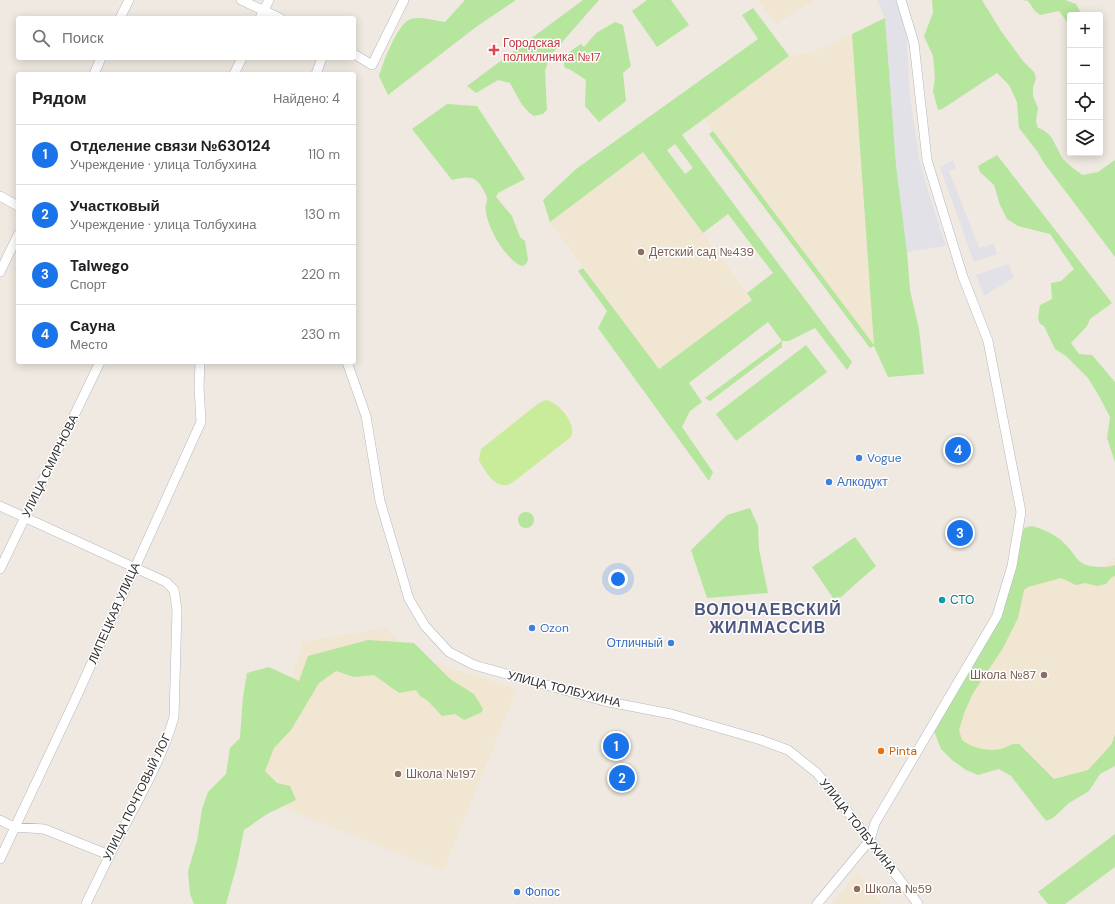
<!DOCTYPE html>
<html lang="ru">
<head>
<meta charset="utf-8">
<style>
	body { margin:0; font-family:"DM Sans",sans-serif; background:#f2f2f2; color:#202124 }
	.controls { position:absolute; right:12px; top:12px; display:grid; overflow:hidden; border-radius:4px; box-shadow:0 2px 10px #0003 }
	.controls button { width:36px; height:36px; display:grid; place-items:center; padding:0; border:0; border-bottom:1px solid #e0e0e0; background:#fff; color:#202124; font:20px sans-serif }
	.you { position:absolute; left:618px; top:579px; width:14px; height:14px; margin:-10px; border:3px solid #fff; border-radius:50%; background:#1a73e8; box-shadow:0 0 0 6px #1a73e833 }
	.badge { display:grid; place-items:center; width:26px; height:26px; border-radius:50%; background:#1a73e8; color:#fff; font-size:13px; font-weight:700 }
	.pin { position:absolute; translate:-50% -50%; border:2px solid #fff; box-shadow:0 1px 4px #0006 }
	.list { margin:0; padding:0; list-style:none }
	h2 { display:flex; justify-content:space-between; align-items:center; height:52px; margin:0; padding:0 16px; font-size:17px }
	h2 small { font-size:13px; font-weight:400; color:#757577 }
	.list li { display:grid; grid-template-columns:26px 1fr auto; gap:12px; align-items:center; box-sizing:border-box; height:60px; padding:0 16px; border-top:1px solid #e0e0e0 }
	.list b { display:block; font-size:15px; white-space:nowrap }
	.list p { margin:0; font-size:13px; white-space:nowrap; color:#757577 }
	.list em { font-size:13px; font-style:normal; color:#757577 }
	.icon { flex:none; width:22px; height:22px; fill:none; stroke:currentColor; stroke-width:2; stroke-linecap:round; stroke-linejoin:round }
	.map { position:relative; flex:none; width:1115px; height:904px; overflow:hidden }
	.search { position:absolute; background:#fff; box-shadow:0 2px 10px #0003; left:16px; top:16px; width:340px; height:44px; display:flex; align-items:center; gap:10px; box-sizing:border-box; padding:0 14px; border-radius:4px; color:#757577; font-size:15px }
	.panel { position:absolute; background:#fff; box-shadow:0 2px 10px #0003; left:16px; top:72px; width:340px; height:292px; border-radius:4px }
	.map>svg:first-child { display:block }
</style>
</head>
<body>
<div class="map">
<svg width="1115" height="904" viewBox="0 0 1115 904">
	<rect width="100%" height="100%" fill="#efe9e1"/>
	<!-- industrial -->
	<path fill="#e3e1e8" d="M 877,0 L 898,0 L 906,26 L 910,96 L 919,158 L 927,188 L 946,246 L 907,252 L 895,158 L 885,18 Z
		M 953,160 L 956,168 L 949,171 L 979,248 L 994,244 L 997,254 L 974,262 L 940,167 Z
		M 1008,264 L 1014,277 L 984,296 L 976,275 Z"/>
	<!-- education -->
	<path fill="#f0e6d1" d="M 758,0 L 815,0 L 776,24 Z
		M 852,34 L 859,117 L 874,345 L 704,119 L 789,56 L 811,53 Z
		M 643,152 L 752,300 L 658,369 L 550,222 Z
		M 1022,553 L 1075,577 L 1095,573 L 1115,557 L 1115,759 L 1047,813 L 998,753 L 973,770 L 937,729 L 1008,621 Z
		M 387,628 L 405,651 L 432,662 L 517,689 L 443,871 L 254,796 L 303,642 Z
		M 857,873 L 882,904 L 832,904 Z"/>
	<!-- green -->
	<path fill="#b6e59e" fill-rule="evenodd" d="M 465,0 L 516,0 L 476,27 L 388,95 L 379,76 C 383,63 398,22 411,19 C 421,16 435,21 445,22 Z
		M 583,0 L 599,0 L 550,56 L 545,71 L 547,110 L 543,114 L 534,116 C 522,109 517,95 510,83 L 498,80 L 476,93 L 467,86 Z
		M 647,0 L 671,0 L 689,25 L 657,47 L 632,11 Z
		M 932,0 L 982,0 L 1001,31 L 1023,61 L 1034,72 L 1036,78 L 1033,87 L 1033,96 L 1038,108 L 1036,121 L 1038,128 C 1054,133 1055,147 1063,159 C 1069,165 1076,171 1083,175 L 1098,172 L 1115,160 L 1115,257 L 1044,163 L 1037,151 L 1019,128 L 1017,102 L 1009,85 L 997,73 L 942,109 L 938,110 L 933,91 L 935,78 L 933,56 L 924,36 L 933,13 Z
		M 1022,0 L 1065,0 L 1076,4 L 1082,15 L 1070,15 L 1070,26 L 1059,11 L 1040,15 L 1035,11 L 1028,1 Z
		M 753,8 L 789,56 L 682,135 L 852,362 L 847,370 L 815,328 L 789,341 L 782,341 L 782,347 L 710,401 L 705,398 L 782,341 L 768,322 L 689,383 L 702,402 L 690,411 L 682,427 L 713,472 L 709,481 L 598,328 L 607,311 L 578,271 L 583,268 L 659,369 L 752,300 L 747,293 L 773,273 L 728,214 L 703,233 L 643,152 L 550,222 L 543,200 L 576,169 L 758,39 L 742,15 ZM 675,144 L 693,168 L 685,174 L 667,150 Z
		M 885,18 L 896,165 L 907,252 L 910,290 L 919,329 L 924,374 L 888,377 L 874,346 L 870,348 L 709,134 L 713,131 L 874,345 L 852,34 Z
		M 615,22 L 623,25 L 630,62 L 631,66 L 623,73 L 626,101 L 599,122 L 585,106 L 586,80 L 569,69 L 565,68 C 560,57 573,49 581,44 L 584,47 L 596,33 Z
		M 447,104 L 477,106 L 525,179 L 498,193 L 496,197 L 512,216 L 520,237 L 525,241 L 528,260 L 526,264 L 522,266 C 506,260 488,229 486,212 C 485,207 486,204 487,200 C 488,197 484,192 483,189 C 475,174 466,177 452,180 L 412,129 Z
		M 997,155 L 1112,303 L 1090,319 L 1087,326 L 1071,343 L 1079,354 L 1092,355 L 1115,382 L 1115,462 L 1107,438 L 1110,417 L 1099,396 L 1088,378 L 1066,356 L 1055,349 L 1044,326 L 1040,324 L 1038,318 L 1040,305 L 1052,299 L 1051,283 L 1061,281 L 1074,269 L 1050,234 L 1018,226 L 1007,219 L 1000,205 L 994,185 L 980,172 L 978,166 Z
		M 806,345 L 827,372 L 736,441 L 716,414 Z
		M 750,508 L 758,526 L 759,549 L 768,593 L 707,598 L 691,550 L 727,515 Z
		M518 520a8 8 0 1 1 16 0a8 8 0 1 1-16 0Z
		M 1032,526 C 1043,529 1057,535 1065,544 C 1079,558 1076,566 1100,567 C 1106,567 1109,567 1115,565 L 1115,576 L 1112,577 L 1106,584 L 1097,586 L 1085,583 L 1076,585 L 1061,578 L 1028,587 L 1024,590 L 1018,618 L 1003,648 L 973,693 L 965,711 L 959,730 L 962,740 C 972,748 989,752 1001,749 C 1009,747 1010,743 1019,744 L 1054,779 L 1088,770 L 1111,745 L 1115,735 L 1115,766 L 1100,774 L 1089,791 L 1069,803 L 1053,818 L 1046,821 L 1011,776 L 999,769 L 978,775 L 966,770 L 952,760 L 941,749 L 934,731 L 992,632 L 1024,528 Z
		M 855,537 L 876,566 L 841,597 L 833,598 L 812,567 Z
		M 368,640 L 414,643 L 450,679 L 474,694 L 483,709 L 482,712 L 464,720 L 455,714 L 442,716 L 428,701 L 420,696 L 416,690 L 399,693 L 374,675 L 354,677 L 336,671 L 319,683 L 291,730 L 274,748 L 265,771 L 277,783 L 290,786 L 296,800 L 267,814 L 244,830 L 237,865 L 226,904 L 194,904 L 190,894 L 188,871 L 197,841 L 202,809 L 208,792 L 226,774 L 230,748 L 240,738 L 243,697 L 247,673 L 269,667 L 299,681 L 308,656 Z
		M 1115,834 L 1115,867 L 1065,904 L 1048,904 L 1038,892 Z"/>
	<!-- pitch -->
	<path fill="#c9ec9a" d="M 546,400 C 559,402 577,425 571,437 L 512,483 C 497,492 485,472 479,460 L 481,449 L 539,403 Z"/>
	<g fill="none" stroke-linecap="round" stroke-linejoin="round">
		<!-- minor casing -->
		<g stroke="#b4b7c1" stroke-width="10">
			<path id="minor" d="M 241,0 L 280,18
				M 120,18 L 129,0
				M 260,18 L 269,0
				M 354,54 L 372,65 L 404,0
				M 94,74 L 101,58
				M 234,74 L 242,58
				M 316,74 L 322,58
				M 0,196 L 18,206
				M 0,272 L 18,235
				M 347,362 L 366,416 L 380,501 L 409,599 L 425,626 L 449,652 L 474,665 L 604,701 L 671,714 L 761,740 L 788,750 L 817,773 L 870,840 L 918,904
				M 0,506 L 166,582 L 174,590 L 177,610 L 174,717 C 163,756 142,793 123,829 C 110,854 98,879 86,904
				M 0,569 L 100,362
				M 0,820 L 14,827 L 44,829 L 109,855
				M 0,859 L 75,700 L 201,422 L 199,387 L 200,362
				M 817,904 L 870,840 L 875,823 L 997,616 L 1012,566 L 1021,512 L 988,341 L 963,277 L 927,160 L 914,43 L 901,0"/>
		</g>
		<!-- minor -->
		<use href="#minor" stroke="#fff" stroke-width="9"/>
	</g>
	<!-- markers -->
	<path fill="#e0444e" stroke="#fff" stroke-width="1.5" d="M492 44h4v4h4v4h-4v4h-4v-4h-4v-4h4z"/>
	<g fill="#8d6e63" stroke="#fff" stroke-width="1.5">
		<circle cx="641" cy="252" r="4"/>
		<circle cx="1044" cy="675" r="4"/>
		<circle cx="398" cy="774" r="4"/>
		<circle cx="857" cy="889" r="4"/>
	</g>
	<g fill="#3f7fe0" stroke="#fff" stroke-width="1.5">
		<circle cx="859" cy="458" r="4"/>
		<circle cx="829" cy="482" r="4"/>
		<circle cx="532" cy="628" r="4"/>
		<circle cx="671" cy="643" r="4"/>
		<circle cx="517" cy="892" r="4"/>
	</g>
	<circle fill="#0f9aa8" stroke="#fff" stroke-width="1.5" cx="942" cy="600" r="4"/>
	<circle fill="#e8710a" stroke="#fff" stroke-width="1.5" cx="881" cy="751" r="4"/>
	<g text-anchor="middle" stroke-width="3" stroke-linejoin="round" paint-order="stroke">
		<!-- health labels -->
		<g font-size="12" fill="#be3a42" stroke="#fff" text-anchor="start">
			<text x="503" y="47">Городская<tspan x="503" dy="14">поликлиника №17</tspan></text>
		</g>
		<!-- education labels -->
		<g font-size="12" fill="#785e54" stroke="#fff" text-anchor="start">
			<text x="649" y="256">Детский сад №439</text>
			<text x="1036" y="679" text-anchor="end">Школа №87</text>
			<text x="406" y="778">Школа №197</text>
			<text x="865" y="893">Школа №59</text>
		</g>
		<!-- shop labels -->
		<g font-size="12" fill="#366cbe" stroke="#fff" text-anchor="start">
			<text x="867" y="462">Vogue</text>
			<text x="837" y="486">Алкодукт</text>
			<text x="540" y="632">Ozon</text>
			<text x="663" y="647" text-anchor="end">Отличный</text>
			<text x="525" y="896">Фопос</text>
		</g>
		<!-- street labels -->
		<g font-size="12" fill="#2e2e2e" stroke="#fff">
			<text transform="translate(50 466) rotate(-64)" y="4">УЛИЦА СМИРНОВА</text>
			<text transform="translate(114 613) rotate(-66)" y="4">ЛИПЕЦКАЯ УЛИЦА</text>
			<text transform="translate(564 689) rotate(14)" y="4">УЛИЦА ТОЛБУХИНА</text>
			<text transform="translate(137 797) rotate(-64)" y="4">УЛИЦА ПОЧТОВЫЙ ЛОГ</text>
			<text transform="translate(858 826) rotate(52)" y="4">УЛИЦА ТОЛБУХИНА</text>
		</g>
		<!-- culture labels -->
		<g font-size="12" fill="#0d838f" stroke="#fff" text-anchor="start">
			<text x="950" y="604">СТО</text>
		</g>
		<!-- food labels -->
		<g font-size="12" fill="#c56008" stroke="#fff" text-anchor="start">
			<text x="889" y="755">Pinta</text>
		</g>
		<!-- district labels -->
		<g font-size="16" font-weight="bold" letter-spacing="1" fill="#4d5680" stroke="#fff">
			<text x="768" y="615">ВОЛОЧАЕВСКИЙ<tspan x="768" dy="18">ЖИЛМАССИВ</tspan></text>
		</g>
	</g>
</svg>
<div class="controls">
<button>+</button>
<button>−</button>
<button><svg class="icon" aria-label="locate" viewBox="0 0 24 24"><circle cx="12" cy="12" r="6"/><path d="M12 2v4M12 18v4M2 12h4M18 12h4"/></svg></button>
<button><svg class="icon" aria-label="layers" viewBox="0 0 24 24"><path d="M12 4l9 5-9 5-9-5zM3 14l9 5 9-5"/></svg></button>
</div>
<div class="you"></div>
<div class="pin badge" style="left:616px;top:746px">1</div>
<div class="pin badge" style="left:622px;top:778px">2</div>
<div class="pin badge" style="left:960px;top:533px">3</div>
<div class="pin badge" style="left:958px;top:450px">4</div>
<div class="search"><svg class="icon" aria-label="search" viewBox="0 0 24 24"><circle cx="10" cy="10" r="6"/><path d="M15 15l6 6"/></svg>Поиск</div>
<section class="panel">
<h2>Рядом<small>Найдено: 4</small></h2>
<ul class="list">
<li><span class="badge">1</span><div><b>Отделение связи №630124</b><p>Учреждение · улица Толбухина</p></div><em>110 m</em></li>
<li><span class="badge">2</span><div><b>Участковый</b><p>Учреждение · улица Толбухина</p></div><em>130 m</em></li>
<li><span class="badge">3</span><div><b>Talwego</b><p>Спорт</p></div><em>220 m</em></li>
<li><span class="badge">4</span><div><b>Сауна</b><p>Место</p></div><em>230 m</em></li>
</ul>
</section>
</div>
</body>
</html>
